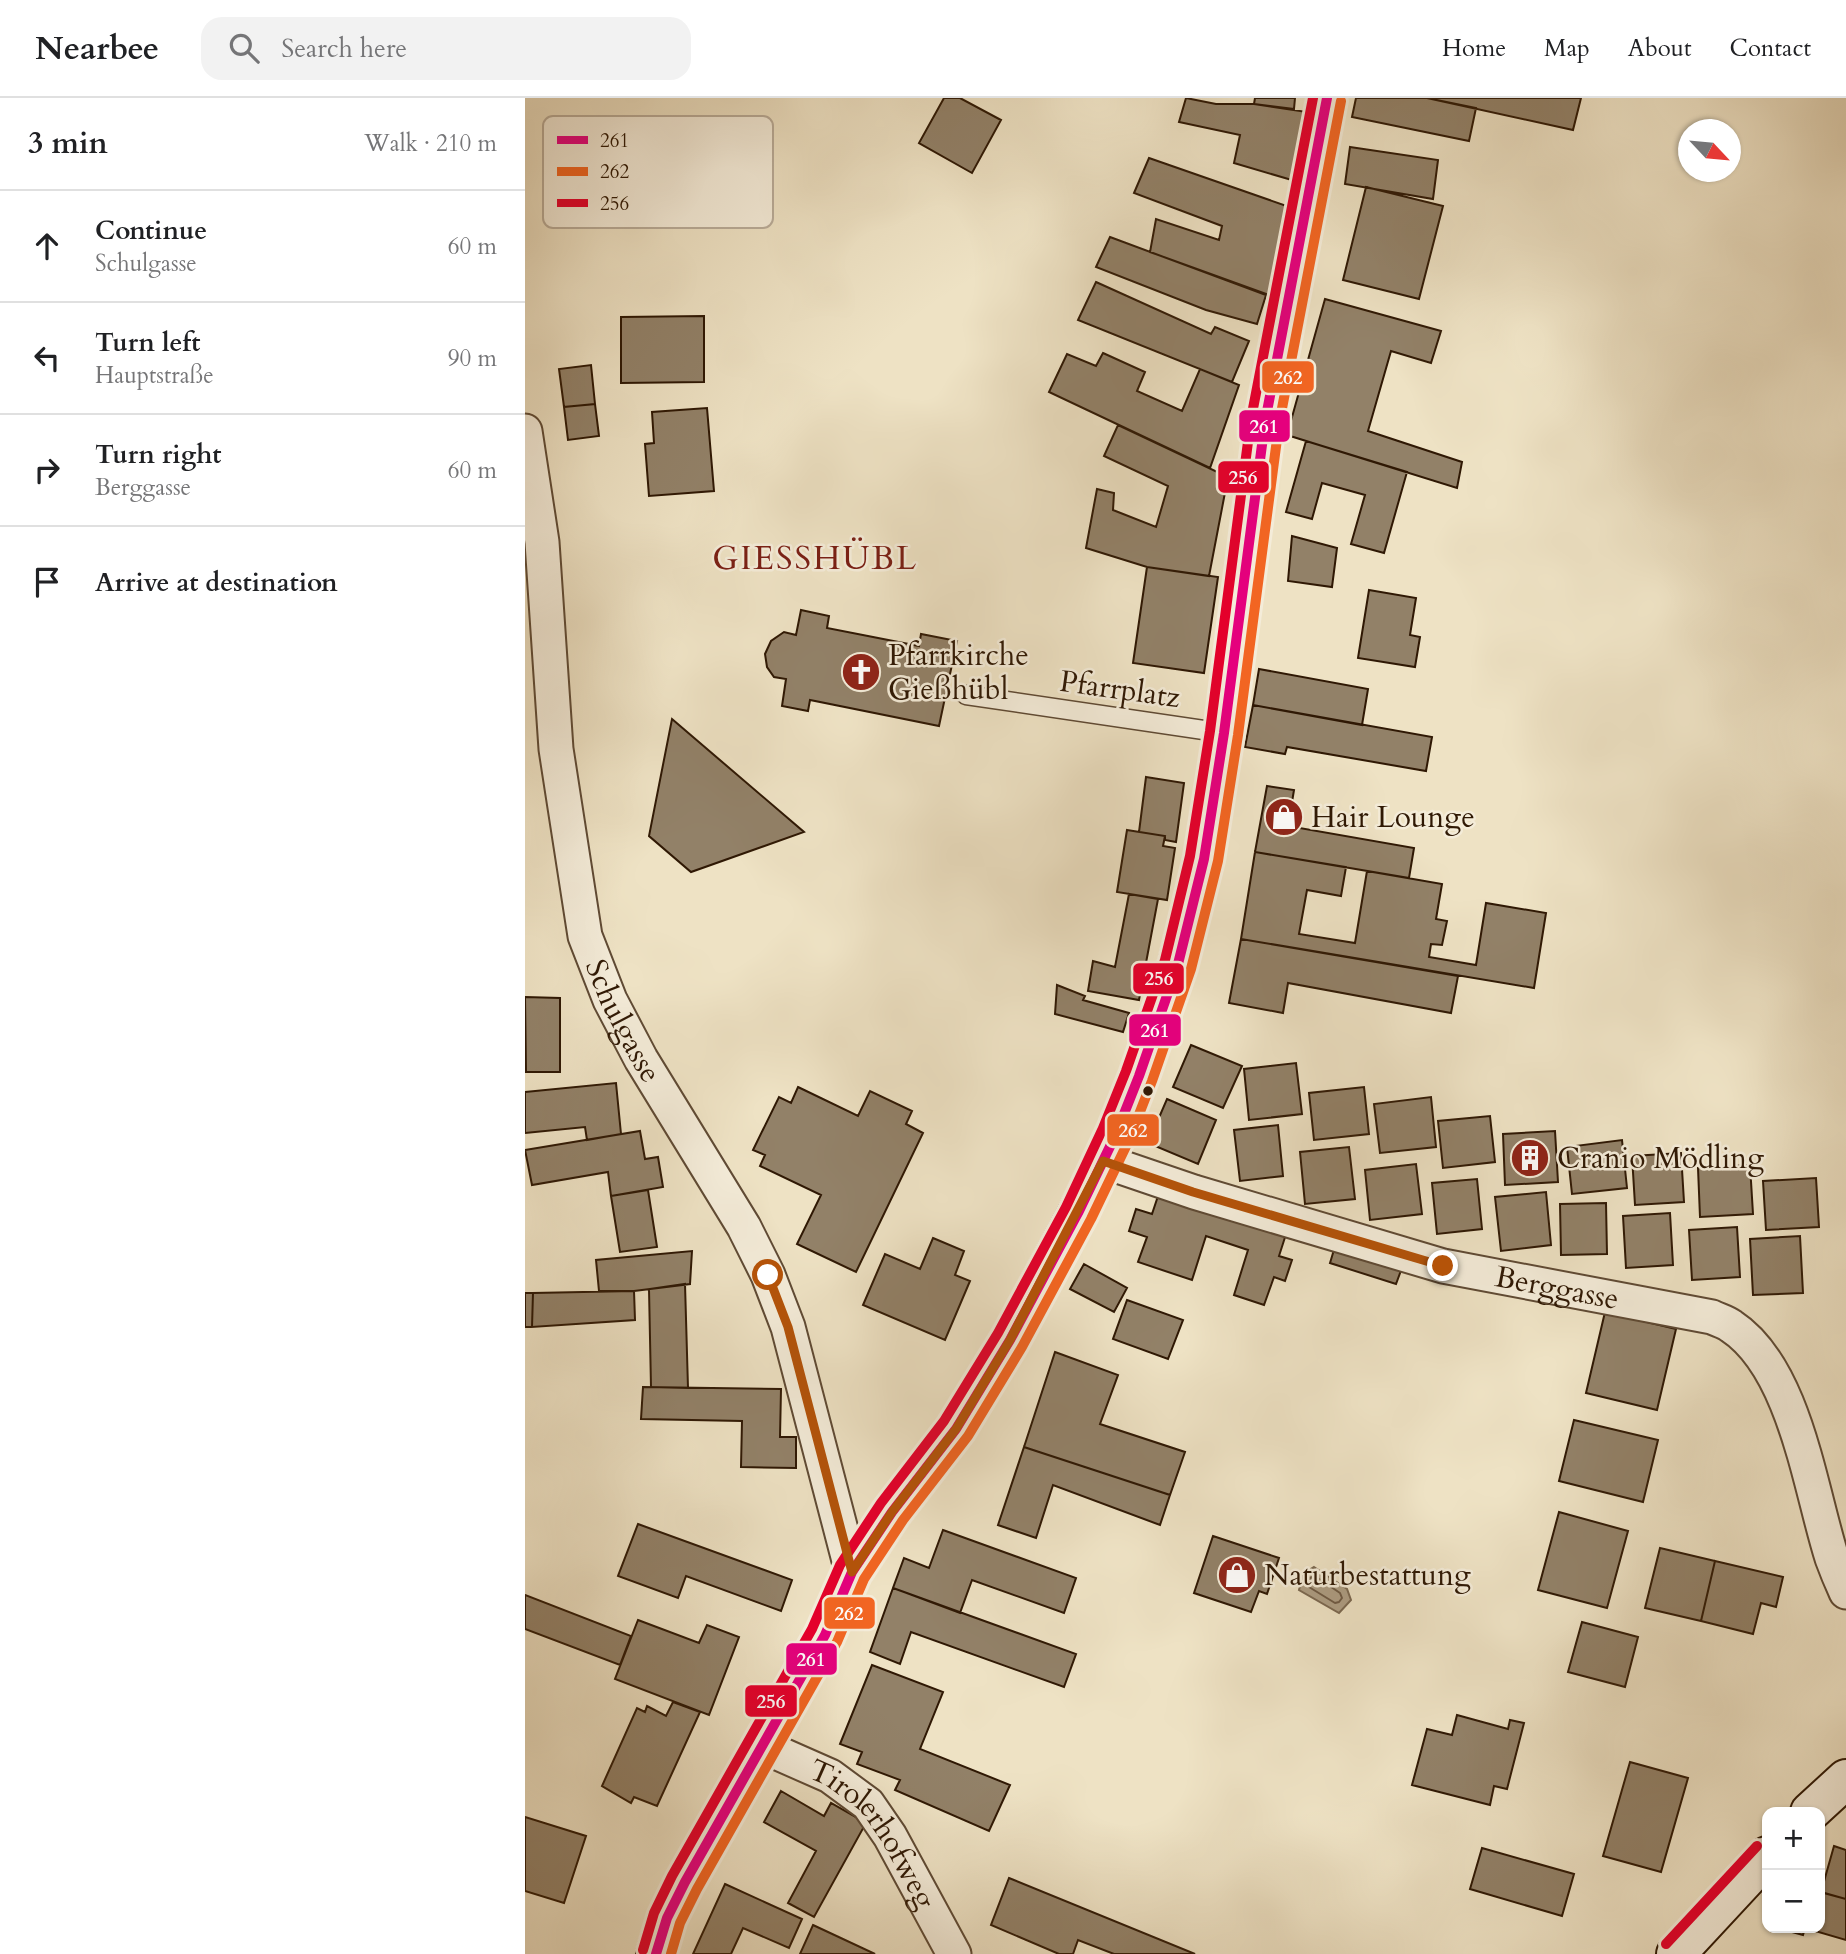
<!DOCTYPE html>
<html lang="en">
<head>
<meta charset="utf-8">
<style>
	body { margin:0; font-family:Cardo,serif; background:#f2f2f2; color:#202124 }
	.controls { position:absolute; right:21px; bottom:21px; display:grid; overflow:hidden; border-radius:14px; box-shadow:0 2px 5px #0004 }
	.controls button { width:63px; height:63px; display:grid; place-items:center; padding:0; border:0; border-bottom:2px solid #e0e0e0; background:#fff; color:#202124; font:35px sans-serif }
	.compass { position:absolute; left:1153px; top:21px; width:63px; height:63px; border-radius:50%; background:#fff; box-shadow:0 2px 5px #0004; rotate:116deg }
	.stop { position:absolute; width:21px; height:21px; margin:-16px; border:5px solid #b45309; border-radius:50%; background:#fff }
	.stop.end { background:#b45309; border-color:#fff; box-shadow:0 2px 7px #0008 }
	.list { margin:0; padding:0; list-style:none }
	h2 { display:flex; justify-content:space-between; align-items:center; height:91px; margin:0; padding:0 28px; font-size:30px }
	h2 small { font-size:23px; font-weight:400; color:#757577 }
	.list li { display:grid; grid-template-columns:46px 1fr auto; gap:21px; align-items:center; box-sizing:border-box; height:112px; padding:0 28px; border-top:2px solid #e0e0e0 }
	.list b { display:block; font-size:26px; white-space:nowrap }
	.list p { margin:0; font-size:23px; white-space:nowrap; color:#757577 }
	.list em { font-size:23px; font-style:normal; color:#757577 }
	.icon { flex:none; width:38px; height:38px; fill:none; stroke:currentColor; stroke-width:2; stroke-linecap:round; stroke-linejoin:round }
	.map { position:relative; flex:none; width:1321px; height:1856px; overflow:hidden }
	header { display:flex; align-items:center; gap:42px; box-sizing:border-box; height:98px; padding:0 35px; background:#fff; border-bottom:2px solid #e0e0e0 }
	header strong { font-size:33px }
	nav { display:flex; gap:38px; margin-inline-start:auto; font-size:24px }
	.search { width:490px; height:63px; background:#f2f2f2; display:flex; align-items:center; gap:18px; box-sizing:border-box; padding:0 24px; border-radius:21px; color:#757577; font-size:26px }
	main { display:flex }
	aside { flex:1; background:#fff }
	.map>svg:first-child { display:block }
</style>
</head>
<body>
<header>
<strong>Nearbee</strong>
<div class="search"><svg class="icon" aria-label="search" viewBox="0 0 24 24"><circle cx="10" cy="10" r="6"/><path d="M15 15l6 6"/></svg>Search here</div>
<nav><a>Home</a><a>Map</a><a>About</a><a>Contact</a></nav>
</header>
<main>
<aside>
<h2>3 min<small>Walk · 210 m</small></h2>
<ul class="list">
<li><svg class="icon" aria-label="ahead" viewBox="0 0 24 24"><path d="M12 20V5M6 11l6-6 6 6"/></svg><div><b>Continue</b><p>Schulgasse</p></div><em>60 m</em></li>
<li><svg class="icon" aria-label="left" viewBox="0 0 24 24"><path d="M17 20v-9H6M10 6l-5 5 5 5"/></svg><div><b>Turn left</b><p>Hauptstraße</p></div><em>90 m</em></li>
<li><svg class="icon" aria-label="right" viewBox="0 0 24 24"><path d="M7 20v-9h11M14 6l5 5-5 5"/></svg><div><b>Turn right</b><p>Berggasse</p></div><em>60 m</em></li>
<li><svg class="icon" aria-label="arrive" viewBox="0 0 24 24"><path d="M6 21V4h12l-3 4 3 4H6"/></svg><div><b>Arrive at destination</b></div></li>
</ul>
</aside>
<div class="map">
<svg width="1321" height="1856" viewBox="0 0 1321 1856">
	<rect width="100%" height="100%" fill="#eee2c4"/>
	<filter id="stains"><feTurbulence type="fractalNoise" baseFrequency=".00286" numOctaves="4"/><feColorMatrix values="0 0 0 0 .2 0 0 0 0 .09 0 0 0 0 .02 0 0 0 .5 -.17"/></filter>
	<radialGradient id="worn" r=".72"><stop offset=".6" stop-color="#630" stop-opacity="0"/><stop offset="1" stop-color="#630" stop-opacity=".3"/></radialGradient>
	<!-- water -->
	<path fill="#ad9d83" stroke="#7b6850" stroke-width="2" d="M 789,1469 L 822,1491 L 826,1502 L 814,1515 L 774,1492 L 778,1476 Z"/>
	<g fill="none" stroke-linecap="round" stroke-linejoin="round">
		<!-- shore -->
		<path stroke="#6e5a44" stroke-width="2" d="M 790,1478 L 815,1495 L 817,1500 L 814,1504 L 810,1505 L 784,1489 L 785,1480 Z"/>
	</g>
	<!-- building -->
	<path fill="#928168" stroke="#2f1804" stroke-width="2" d="M 419,0 L 435,0 L 476,22 L 447,75 L 394,45 Z
		M 661,0 L 691,6 L 729,6 L 782,14 L 770,83 L 709,65 L 715,37 L 654,24 Z
		M 730,0 L 770,0 L 769,11 L 729,6 Z
		M 831,0 L 902,0 L 951,10 L 944,43 L 827,19 Z
		M 902,0 L 1056,0 L 1048,32 Z
		M 825,49 L 913,62 L 908,101 L 820,86 Z
		M 624,60 L 773,112 L 755,201 L 625,154 L 631,121 L 694,142 L 697,128 L 609,95 Z
		M 841,89 L 918,108 L 894,201 L 818,182 Z
		M 585,139 L 741,197 L 732,226 L 681,212 L 571,169 Z
		M 571,184 L 686,236 L 690,229 L 724,243 L 707,284 L 553,222 Z
		M 800,201 L 916,233 L 906,265 L 866,253 L 843,333 L 937,364 L 932,390 L 762,337 Z
		M 179,218 L 179,284 L 96,285 L 96,219 Z
		M 578,255 L 620,274 L 612,293 L 657,313 L 675,271 L 714,287 L 685,370 L 524,294 L 542,256 L 571,268 Z
		M 66,267 L 70,306 L 39,309 L 34,271 Z
		M 70,306 L 74,338 L 43,342 L 39,309 Z
		M 182,310 L 189,393 L 124,398 L 120,346 L 129,345 L 127,314 Z
		M 593,327 L 703,379 L 684,478 L 622,469 L 561,450 L 572,391 L 589,395 L 588,412 L 631,429 L 643,388 L 579,358 Z
		M 781,343 L 882,374 L 859,455 L 826,446 L 840,397 L 797,385 L 787,421 L 761,414 Z
		M 767,438 L 812,450 L 807,489 L 763,483 Z
		M 622,469 L 693,479 L 679,575 L 608,565 Z
		M 844,492 L 891,500 L 885,537 L 895,539 L 890,569 L 833,560 Z
		M 276,512 L 304,518 L 302,530 L 394,548 L 396,536 L 432,543 L 414,628 L 285,602 L 283,613 L 257,608 L 261,581 L 249,579 L 242,569 L 240,556 L 246,543 L 259,534 L 271,537 Z
		M 734,571 L 843,591 L 837,627 L 728,607 Z
		M 728,607 L 907,639 L 901,673 L 762,649 L 760,656 L 720,649 Z
		M 147,621 L 279,734 L 166,774 L 124,738 Z
		M 621,679 L 659,685 L 651,744 L 640,742 L 640,738 L 614,734 Z
		M 742,688 L 769,692 L 763,728 L 889,750 L 884,780 L 730,754 Z
		M 602,732 L 640,738 L 638,748 L 650,750 L 642,802 L 592,794 Z
		M 730,754 L 821,769 L 816,798 L 782,792 L 774,836 L 830,845 L 842,773 L 917,786 L 911,821 L 922,823 L 917,847 L 906,846 L 904,859 L 951,867 L 961,805 L 1021,815 L 1009,890 L 716,841 Z
		M 604,796 L 633,801 L 614,902 L 563,893 L 568,863 L 590,869 Z
		M 716,841 L 933,878 L 926,915 L 763,885 L 758,915 L 704,905 Z
		M 532,887 L 560,898 L 558,902 L 604,915 L 598,934 L 530,916 Z
		M 0,899 L 35,900 L 35,974 L 1,974 Z
		M 666,947 L 717,968 L 698,1010 L 648,989 Z
		M 771,965 L 777,1016 L 724,1022 L 719,971 Z
		M 91,985 L 96,1036 L 62,1042 L 60,1029 L 0,1035 L 0,994 Z
		M 273,989 L 333,1018 L 345,993 L 387,1013 L 381,1026 L 398,1035 L 331,1174 L 272,1146 L 296,1097 L 235,1068 L 240,1057 L 228,1052 L 254,999 L 266,1005 Z
		M 839,989 L 844,1036 L 789,1042 L 784,995 Z
		M 906,999 L 911,1049 L 855,1055 L 849,1006 Z
		M 642,1001 L 691,1022 L 673,1066 L 623,1045 Z
		M 965,1018 L 970,1064 L 918,1070 L 913,1023 Z
		M 753,1027 L 758,1078 L 715,1083 L 709,1032 Z
		M 115,1033 L 120,1061 L 133,1059 L 138,1089 L 86,1098 L 83,1074 L 7,1087 L 0,1052 Z
		M 1030,1033 L 1033,1084 L 980,1087 L 978,1036 Z
		M 1097,1042 L 1102,1090 L 1047,1096 L 1042,1049 Z
		M 824,1049 L 830,1101 L 780,1106 L 775,1054 Z
		M 1156,1055 L 1159,1104 L 1110,1107 L 1107,1058 Z
		M 891,1066 L 897,1116 L 845,1122 L 840,1072 Z
		M 1225,1067 L 1228,1116 L 1175,1119 L 1173,1070 Z
		M 1291,1080 L 1294,1129 L 1241,1132 L 1238,1083 Z
		M 952,1081 L 957,1131 L 912,1136 L 907,1085 Z
		M 636,1089 L 763,1130 L 754,1158 L 767,1162 L 760,1183 L 749,1179 L 739,1207 L 709,1197 L 723,1152 L 681,1138 L 667,1182 L 613,1164 L 622,1139 L 604,1133 L 611,1111 L 627,1116 Z
		M 123,1092 L 132,1149 L 95,1154 L 86,1098 Z
		M 1021,1094 L 1026,1147 L 976,1153 L 970,1099 Z
		M 1081,1105 L 1082,1156 L 1036,1157 L 1035,1106 Z
		M 1145,1115 L 1148,1167 L 1101,1170 L 1098,1118 Z
		M 1212,1129 L 1215,1179 L 1167,1182 L 1164,1132 Z
		M 1275,1138 L 1278,1195 L 1228,1197 L 1225,1141 Z
		M 408,1140 L 439,1153 L 430,1177 L 445,1183 L 420,1242 L 338,1207 L 360,1156 L 395,1171 Z
		M 811,1145 L 878,1167 L 871,1186 L 805,1165 Z
		M 167,1153 L 165,1186 L 109,1193 L 74,1193 L 71,1162 Z
		M 559,1166 L 602,1190 L 589,1214 L 545,1191 Z
		M 160,1186 L 163,1290 L 126,1289 L 124,1191 Z
		M 109,1193 L 110,1222 L 7,1229 L 8,1195 Z
		M 0,1195 L 8,1195 L 7,1229 L 0,1229 Z
		M 602,1202 L 658,1222 L 643,1261 L 588,1241 Z
		M 1080,1214 L 1151,1231 L 1132,1312 L 1061,1295 Z
		M 530,1254 L 593,1277 L 575,1326 L 660,1354 L 645,1397 L 499,1349 Z
		M 118,1289 L 256,1291 L 255,1339 L 271,1339 L 271,1370 L 216,1369 L 217,1323 L 116,1321 Z
		M 1049,1322 L 1133,1342 L 1118,1404 L 1034,1383 Z
		M 499,1349 L 645,1397 L 635,1427 L 528,1387 L 511,1440 L 473,1427 Z
		M 1034,1414 L 1103,1433 L 1082,1510 L 1013,1492 Z
		M 113,1426 L 267,1482 L 256,1513 L 161,1478 L 153,1500 L 93,1478 Z
		M 418,1432 L 551,1480 L 539,1515 L 447,1482 L 435,1515 L 368,1490 L 379,1460 L 404,1470 Z
		M 688,1438 L 754,1460 L 742,1496 L 734,1493 L 726,1514 L 669,1495 Z
		M 1135,1450 L 1190,1463 L 1176,1523 L 1120,1510 Z
		M 1190,1463 L 1258,1479 L 1251,1509 L 1236,1505 L 1228,1536 L 1176,1523 Z
		M 368,1490 L 551,1556 L 539,1589 L 386,1534 L 375,1566 L 345,1554 Z
		M 0,1497 L 106,1538 L 95,1567 L 0,1531 Z
		M 113,1522 L 174,1545 L 182,1527 L 214,1539 L 184,1617 L 90,1581 Z
		M 1057,1524 L 1113,1539 L 1100,1589 L 1043,1574 Z
		M 347,1567 L 418,1594 L 395,1651 L 485,1687 L 464,1733 L 370,1692 L 375,1682 L 332,1666 L 337,1654 L 315,1646 Z
		M 148,1604 L 175,1614 L 132,1708 L 109,1699 L 106,1705 L 77,1688 L 112,1610 L 120,1614 L 122,1608 L 141,1618 Z
		M 932,1617 L 983,1631 L 985,1622 L 999,1625 L 982,1691 L 969,1688 L 965,1707 L 887,1687 L 902,1631 L 927,1637 Z
		M 1105,1664 L 1163,1680 L 1136,1774 L 1078,1758 Z
		M 256,1693 L 299,1718 L 306,1705 L 341,1725 L 289,1819 L 263,1805 L 291,1753 L 239,1724 Z
		M 0,1719 L 61,1738 L 39,1805 L 0,1793 Z
		M 1309,1748 L 1321,1752 L 1321,1801 L 1296,1794 Z
		M 957,1750 L 1049,1776 L 1037,1818 L 945,1791 Z
		M 484,1780 L 670,1856 L 589,1856 L 553,1842 L 548,1856 L 534,1856 L 466,1827 Z
		M 200,1786 L 277,1821 L 264,1850 L 218,1830 L 206,1856 L 168,1856 Z
		M 1295,1794 L 1321,1801 L 1321,1842 L 1280,1830 L 1278,1837 L 1252,1830 L 1295,1830 Z
		M 288,1827 L 350,1856 L 275,1856 Z"/>
	<g fill="none" stroke-linecap="round" stroke-linejoin="round">
		<!-- lane casing -->
		<g stroke="#5f4a34" stroke-width="21">
			<path id="lane" d="M 441,597 L 699,635"/>
		</g>
		<!-- street casing -->
		<g stroke="#5f4a34" stroke-width="37">
			<g id="street">
				<path id="s1" d="M 0,333 L 17,444 L 31,651 L 60,838 L 85,902 L 116,961 L 219,1129 L 243,1177 L 263,1229 L 327,1474"/>
				<path id="s2" d="M 578,1063 L 669,1094 L 918,1168 L 1187,1219 C 1193,1222 1201,1224 1206,1228 C 1270,1270 1285,1391 1307,1460 C 1311,1471 1316,1483 1321,1494"/>
				<path id="s3" d="M 237,1648 L 305,1678 L 343,1706 L 365,1738 L 429,1856"/>
			</g>
		</g>
		<!-- secondary casing -->
		<g stroke="#2f1804" stroke-width="42">
			<path id="secondary" d="M 1285,1714 L 1321,1681
				M 131,1856 L 142,1820 L 160,1784 L 300,1537 L 327,1474 L 367,1414 L 431,1331 L 485,1242 L 553,1115 L 591,1036 L 614,978 L 653,866 L 679,761 L 699,635 L 740,324 L 802,0
				M 1151,1856 L 1242,1758"/>
		</g>
		<!-- lane -->
		<use href="#lane" stroke="#f4ecd9" stroke-width="18"/>
		<!-- street -->
		<use href="#street" stroke="#f4ecd9" stroke-width="33"/>
		<!-- secondary -->
		<use href="#secondary" stroke="#f4ecd9" stroke-width="38"/>
		<!-- bus-1 casing -->
		<g stroke="#f4ecd9" stroke-width="16">
			<path id="bus-1" d="M 131,1856 L 142,1820 L 160,1784 L 300,1537 L 327,1474 L 367,1414 L 431,1331 L 485,1242 L 553,1115 L 591,1036 L 614,978 L 653,866 L 679,761 L 699,635 L 740,324 L 802,0"/>
		</g>
		<!-- bus-2 casing -->
		<g stroke="#f4ecd9" stroke-width="16">
			<path id="bus-2" d="M 146,1856 L 155,1825 L 172,1791 L 312,1544 L 339,1481 L 378,1422 L 443,1338 L 497,1249 L 566,1121 L 604,1042 L 627,983 L 666,871 L 693,763 L 713,637 L 754,326 L 816,3"/>
		</g>
		<!-- bus-3 casing -->
		<g stroke="#f4ecd9" stroke-width="16">
			<path id="bus-3" d="M 1141,1846 L 1232,1748
				M 118,1852 L 129,1815 L 147,1778 L 287,1531 L 315,1467 L 356,1405 L 419,1323 L 473,1235 L 541,1109 L 578,1030 L 601,973 L 640,862 L 665,758 L 685,633 L 726,321 L 788,0"/>
		</g>
		<!-- bus-1 -->
		<use href="#bus-1" stroke="#e5007d" stroke-width="10"/>
		<!-- bus-2 -->
		<use href="#bus-2" stroke="#f26522" stroke-width="10"/>
		<!-- bus-3 -->
		<use href="#bus-3" stroke="#e4002b" stroke-width="10"/>
	</g>
	<g fill="none" stroke-linecap="round" stroke-linejoin="round">
		<!-- route -->
		<path stroke="#b45309" stroke-width="9" d="M 243,1177 L 263,1229 L 327,1474 L 367,1414 L 431,1331 L 485,1242 L 578,1063 L 668,1094 L 918,1168"/>
	</g>
	<!-- icons -->
	<defs>
		<g id="church-disc" transform="scale(2.0125)"><circle r="9.5" fill="#8f2418" stroke="#f4ecd9"/><path d="M-1.2-6h2.4v3.5h3.3v2.4h-3.3V6h-2.4V-.1h-3.3v-2.4h3.3Z" fill="#fff"/></g>
		<g id="shop-disc" transform="scale(2.0125)"><circle r="9.5" fill="#8f2418" stroke="#f4ecd9"/><path d="M-5-2.5h2.3a2.7 3.5 0 0 1 5.4 0H5L5.5 6h-11ZM-1.5-2.5h3a1.5 2.3 0 0 0-3 0Z" fill="#fff"/></g>
		<g id="building-disc" transform="scale(2.0125)"><circle r="9.5" fill="#8f2418" stroke="#f4ecd9"/><path d="M-4-6H4V6H1V3H-1V6H-4ZM-2.5-4.3h1.7v1.8h-1.7ZM.8-4.3h1.7v1.8H.8ZM-2.5-1h1.7V.8h-1.7ZM.8-1h1.7V.8H.8Z" fill="#fff"/></g>
	</defs>
	<g fill-rule="evenodd">
		<use href="#church-disc" x="336" y="574"/>
		<use href="#shop-disc" x="759" y="719"/>
		<use href="#building-disc" x="1005" y="1060"/>
		<use href="#shop-disc" x="712" y="1477"/>
	</g>
	<!-- markers -->
	<circle fill="#2f1804" stroke="#f4ecd9" stroke-width="2.5" cx="623" cy="993" r="6"/>
	<g text-anchor="middle" stroke-width="5" stroke-linejoin="round" paint-order="stroke">
		<!-- poi labels -->
		<g font-size="30" fill="#2f1804" stroke="#f4ecd9" text-anchor="start">
			<text x="363" y="567">Pfarrkirche<tspan x="363" dy="34">Gießhübl</tspan></text>
			<text x="786" y="729">Hair Lounge</text>
			<text x="1032" y="1070">Cranio Mödling</text>
			<text x="739" y="1487">Naturbestattung</text>
		</g>
		<!-- street labels -->
		<g font-size="30" fill="#2f1804" stroke="#f4ecd9">
			<text transform="translate(595 591) rotate(8)" y="10">Pfarrplatz</text>
			<text dy="10" stroke="none"><textPath href="#s1" startOffset="602">Schulgasse</textPath></text>
			<text dy="10" stroke="none"><textPath href="#s2" startOffset="472">Berggasse</textPath></text>
			<text dy="10" stroke="none"><textPath href="#s3" startOffset="147">Tirolerhofweg</textPath></text>
		</g>
		<!-- quarter labels -->
		<g font-size="33" letter-spacing="2" fill="#7a1f14" stroke="#f4ecd9">
			<text x="290" y="471">GIESSHÜBL</text>
		</g>
	</g>
	<!-- legend -->
	<rect x="18" y="18" width="230" height="112" rx="10" fill="#f4ecd9" stroke="#b9ac99" stroke-width="2"/>
	<rect x="32" y="38" width="31" height="8" fill="#e5007d"/>
	<rect x="32" y="69" width="31" height="9" fill="#f26522"/>
	<rect x="32" y="101" width="31" height="8" fill="#e4002b"/>
	<g font-size="19" fill="#2f1804">
		<text x="75" y="49">261</text>
		<text x="75" y="80">262</text>
		<text x="75" y="112">256</text>
	</g>
	<g stroke="#f4ecd9" stroke-width="2.5">
		<rect x="736" y="262" width="54" height="34" rx="7" fill="#f26522"/>
		<rect x="713" y="311" width="53" height="34" rx="7" fill="#e5007d"/>
		<rect x="692" y="362" width="53" height="34" rx="7" fill="#e4002b"/>
		<rect x="607" y="864" width="53" height="33" rx="7" fill="#e4002b"/>
		<rect x="603" y="915" width="54" height="34" rx="7" fill="#e5007d"/>
		<rect x="581" y="1015" width="54" height="34" rx="7" fill="#f26522"/>
		<rect x="298" y="1498" width="53" height="34" rx="7" fill="#f26522"/>
		<rect x="260" y="1544" width="53" height="34" rx="7" fill="#e5007d"/>
		<rect x="219" y="1586" width="54" height="34" rx="7" fill="#e4002b"/>
	</g>
	<g font-size="19" text-anchor="middle" font-weight="bold" fill="#fff">
		<text x="763" y="286">262</text>
		<text x="739" y="335">261</text>
		<text x="718" y="386">256</text>
		<text x="634" y="887">256</text>
		<text x="630" y="939">261</text>
		<text x="608" y="1039">262</text>
		<text x="324" y="1522">262</text>
		<text x="286" y="1568">261</text>
		<text x="246" y="1610">256</text>
	</g>
	<rect width="100%" height="100%" filter="url(#stains)"/>
	<rect width="100%" height="100%" fill="url(#worn)"/>
</svg>
<div class="controls">
<button>+</button>
<button>−</button>
</div>
<svg class="compass" viewBox="-18 -18 36 36"><path d="M0-13l5 13h-10z" fill="#e53935"/><path d="M0 13l5-13h-10z" fill="#757577"/></svg>
<div class="stop" style="left:243px;top:1177px"></div>
<div class="stop end" style="left:918px;top:1168px"></div>
</div>
</main>
</body>
</html>
